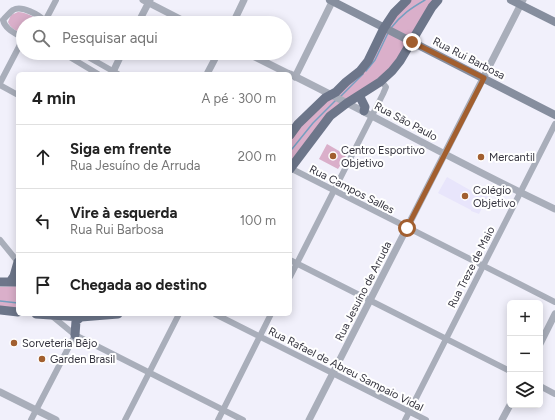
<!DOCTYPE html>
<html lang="pt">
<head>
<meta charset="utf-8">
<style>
	body { margin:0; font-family:Figtree,sans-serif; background:#f2f2f2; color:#222 }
	.controls { position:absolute; right:12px; bottom:12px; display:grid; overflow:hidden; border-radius:6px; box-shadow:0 2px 10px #0003 }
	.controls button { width:36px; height:36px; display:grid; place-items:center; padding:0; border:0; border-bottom:1px solid #e0e0e0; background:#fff; color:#222; font:20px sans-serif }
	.stop { position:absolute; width:12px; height:12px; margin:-9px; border:3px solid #a25f2f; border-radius:50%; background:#fff }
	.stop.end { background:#a25f2f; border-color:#fff; box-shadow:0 1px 4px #0008 }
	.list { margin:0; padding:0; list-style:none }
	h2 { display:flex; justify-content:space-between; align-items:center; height:52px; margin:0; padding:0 16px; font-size:17px }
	h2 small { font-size:13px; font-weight:400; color:#767676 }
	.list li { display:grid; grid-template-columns:26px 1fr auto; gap:12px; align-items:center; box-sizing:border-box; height:64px; padding:0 16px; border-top:1px solid #e0e0e0 }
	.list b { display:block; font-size:15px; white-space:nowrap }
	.list p { margin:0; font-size:13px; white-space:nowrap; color:#767676 }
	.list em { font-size:13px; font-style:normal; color:#767676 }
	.icon { flex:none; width:22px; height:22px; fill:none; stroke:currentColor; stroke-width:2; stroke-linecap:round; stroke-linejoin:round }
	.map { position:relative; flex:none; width:555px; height:420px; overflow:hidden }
	.search { position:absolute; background:#fff; box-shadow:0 2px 10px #0003; left:16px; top:16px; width:276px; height:44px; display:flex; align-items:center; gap:10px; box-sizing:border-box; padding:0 14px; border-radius:22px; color:#767676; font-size:15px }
	.panel { position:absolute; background:#fff; box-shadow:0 2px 10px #0003; left:16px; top:72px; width:276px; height:244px; border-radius:6px }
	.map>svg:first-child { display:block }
</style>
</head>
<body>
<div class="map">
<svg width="555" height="420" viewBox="0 0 555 420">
	<rect width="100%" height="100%" fill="#f1f0fb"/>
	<!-- built -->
	<path fill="#e8e5fb" d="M 447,177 L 475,193 L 476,190 L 488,196 L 479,214 L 471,211 L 471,210 L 438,193 Z"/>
	<!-- green -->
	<path fill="#daafca" d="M 407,0 L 438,0 L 400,61 L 330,116 L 290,169 L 290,135 L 360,71 Z
		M 18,12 C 26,12 35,17 41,23 L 23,23 L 23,34 C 17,31 10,28 8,22 L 11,15 Z
		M 327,144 L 346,155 L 345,158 L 338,169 L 319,159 Z
		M 18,286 L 18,310 L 0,307 L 0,287 Z"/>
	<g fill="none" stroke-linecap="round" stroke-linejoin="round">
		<!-- stream -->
		<path stroke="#759fc0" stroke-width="1.5" d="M 391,28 C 401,15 411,8 425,0
			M 366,71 L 375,60 L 388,33
			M 341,96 L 363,74
			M 292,149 L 313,123 L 336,100
			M 0,301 L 18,303"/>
		<!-- minor -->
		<path stroke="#a9aeba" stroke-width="6" d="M 3,20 C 6,17 9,13 13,10 C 22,5 39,15 45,21 L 45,23
			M 3,20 C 5,29 15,33 23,38
			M 45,21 L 56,0
			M 63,53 L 98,74
			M 81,53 L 118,74
			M 0,83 L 23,39
			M 0,85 L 18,95
			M 290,168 L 555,302
			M 0,240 L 18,262
			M 290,260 L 510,371
			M 290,277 L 383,94 L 386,87 L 382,82 L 380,82
			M 215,314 L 426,420
			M 52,316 L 75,335 L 243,420
			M 540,386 L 555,394
			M 31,420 L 75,335
			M 125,420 L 179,314
			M 218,420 L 271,314
			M 405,420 L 555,124"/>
		<!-- tertiary -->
		<path stroke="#a9aeba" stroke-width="7" d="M 143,0 L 188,23
			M 138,23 L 150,0
			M 233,23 L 244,0
			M 247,53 L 289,74
			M 113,72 L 122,53
			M 207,74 L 218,53
			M 290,74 C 379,118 465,167 555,209
			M 295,77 L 333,0
			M 540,344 L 555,314
			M 0,392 L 56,420
			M 309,420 L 523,0
			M 502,420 L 510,405"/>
		<!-- secondary -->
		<path stroke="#868e9e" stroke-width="8" d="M 330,0 L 555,115
			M 511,0 L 555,22"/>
		<!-- primary -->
		<path stroke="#6d768a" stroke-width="9" d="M 361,95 L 360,97 L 365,107 L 364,111
			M 290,135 L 298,124 L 325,98 L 336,92 L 346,82 L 360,71 L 368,61 L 384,28 L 394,13 L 407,0
			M 290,169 L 330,116 L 347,103 L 380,82 L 392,71 L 400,61 L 432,7 L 438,0
			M 0,282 L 17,282
			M 10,282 L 14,276 L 18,262
			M 0,310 L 18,312
			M 36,314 L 81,317 L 118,314
			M 75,335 L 76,321 L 81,317"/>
	</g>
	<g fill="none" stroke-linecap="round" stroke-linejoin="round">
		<!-- route -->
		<path stroke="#a25f2f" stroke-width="5" d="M 407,228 L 484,78 L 412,42"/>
	</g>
	<!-- markers -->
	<g fill="#a25f2f" stroke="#fff" stroke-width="1.5">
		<circle cx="333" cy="156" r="4"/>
		<circle cx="481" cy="157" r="4"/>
		<circle cx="465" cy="196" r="4"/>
		<circle cx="14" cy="343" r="4"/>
		<circle cx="42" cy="359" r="4"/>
	</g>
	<g text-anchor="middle" stroke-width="4" stroke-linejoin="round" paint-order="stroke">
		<!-- street labels -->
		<g font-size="11" fill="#34333e" stroke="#fff">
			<text transform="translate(469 58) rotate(27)" y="4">Rua Rui Barbosa</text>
			<text transform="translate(406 121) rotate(28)" y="4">Rua São Paulo</text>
			<text transform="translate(352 189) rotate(27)" y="4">Rua Campos Salles</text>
			<text transform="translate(471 267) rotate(-63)" y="4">Rua Treze de Maio</text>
			<text transform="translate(363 291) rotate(-63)" y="4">Rua Jesuíno de Arruda</text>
			<text transform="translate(346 369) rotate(27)" y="4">Rua Rafael de Abreu Sampaio Vidal</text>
		</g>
		<!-- poi labels -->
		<g font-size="11" fill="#34333e" stroke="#fff" text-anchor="start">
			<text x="341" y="154">Centro Esportivo<tspan x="341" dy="13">Objetivo</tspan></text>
			<text x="489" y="161">Mercantil</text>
			<text x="473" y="194">Colégio<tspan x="473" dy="13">Objetivo</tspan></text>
			<text x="22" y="347">Sorveteria Bêjo</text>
			<text x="50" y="363">Garden Brasil</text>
		</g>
	</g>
</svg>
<div class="controls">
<button>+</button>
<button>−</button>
<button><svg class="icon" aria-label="layers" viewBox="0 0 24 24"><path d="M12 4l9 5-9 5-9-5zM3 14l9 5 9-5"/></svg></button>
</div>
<div class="stop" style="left:407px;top:228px"></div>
<div class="stop end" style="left:412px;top:42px"></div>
<div class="search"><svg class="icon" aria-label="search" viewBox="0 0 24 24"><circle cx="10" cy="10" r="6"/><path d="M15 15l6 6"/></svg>Pesquisar aqui</div>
<section class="panel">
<h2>4 min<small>A pé · 300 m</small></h2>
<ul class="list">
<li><svg class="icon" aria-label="ahead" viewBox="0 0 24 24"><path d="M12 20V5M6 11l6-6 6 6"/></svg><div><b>Siga em frente</b><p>Rua Jesuíno de Arruda</p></div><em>200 m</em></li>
<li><svg class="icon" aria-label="left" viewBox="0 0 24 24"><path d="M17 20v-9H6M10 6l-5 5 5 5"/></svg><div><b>Vire à esquerda</b><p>Rua Rui Barbosa</p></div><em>100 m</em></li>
<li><svg class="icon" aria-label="arrive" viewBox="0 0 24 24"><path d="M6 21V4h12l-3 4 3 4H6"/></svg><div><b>Chegada ao destino</b></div></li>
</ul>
</section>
</div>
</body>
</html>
